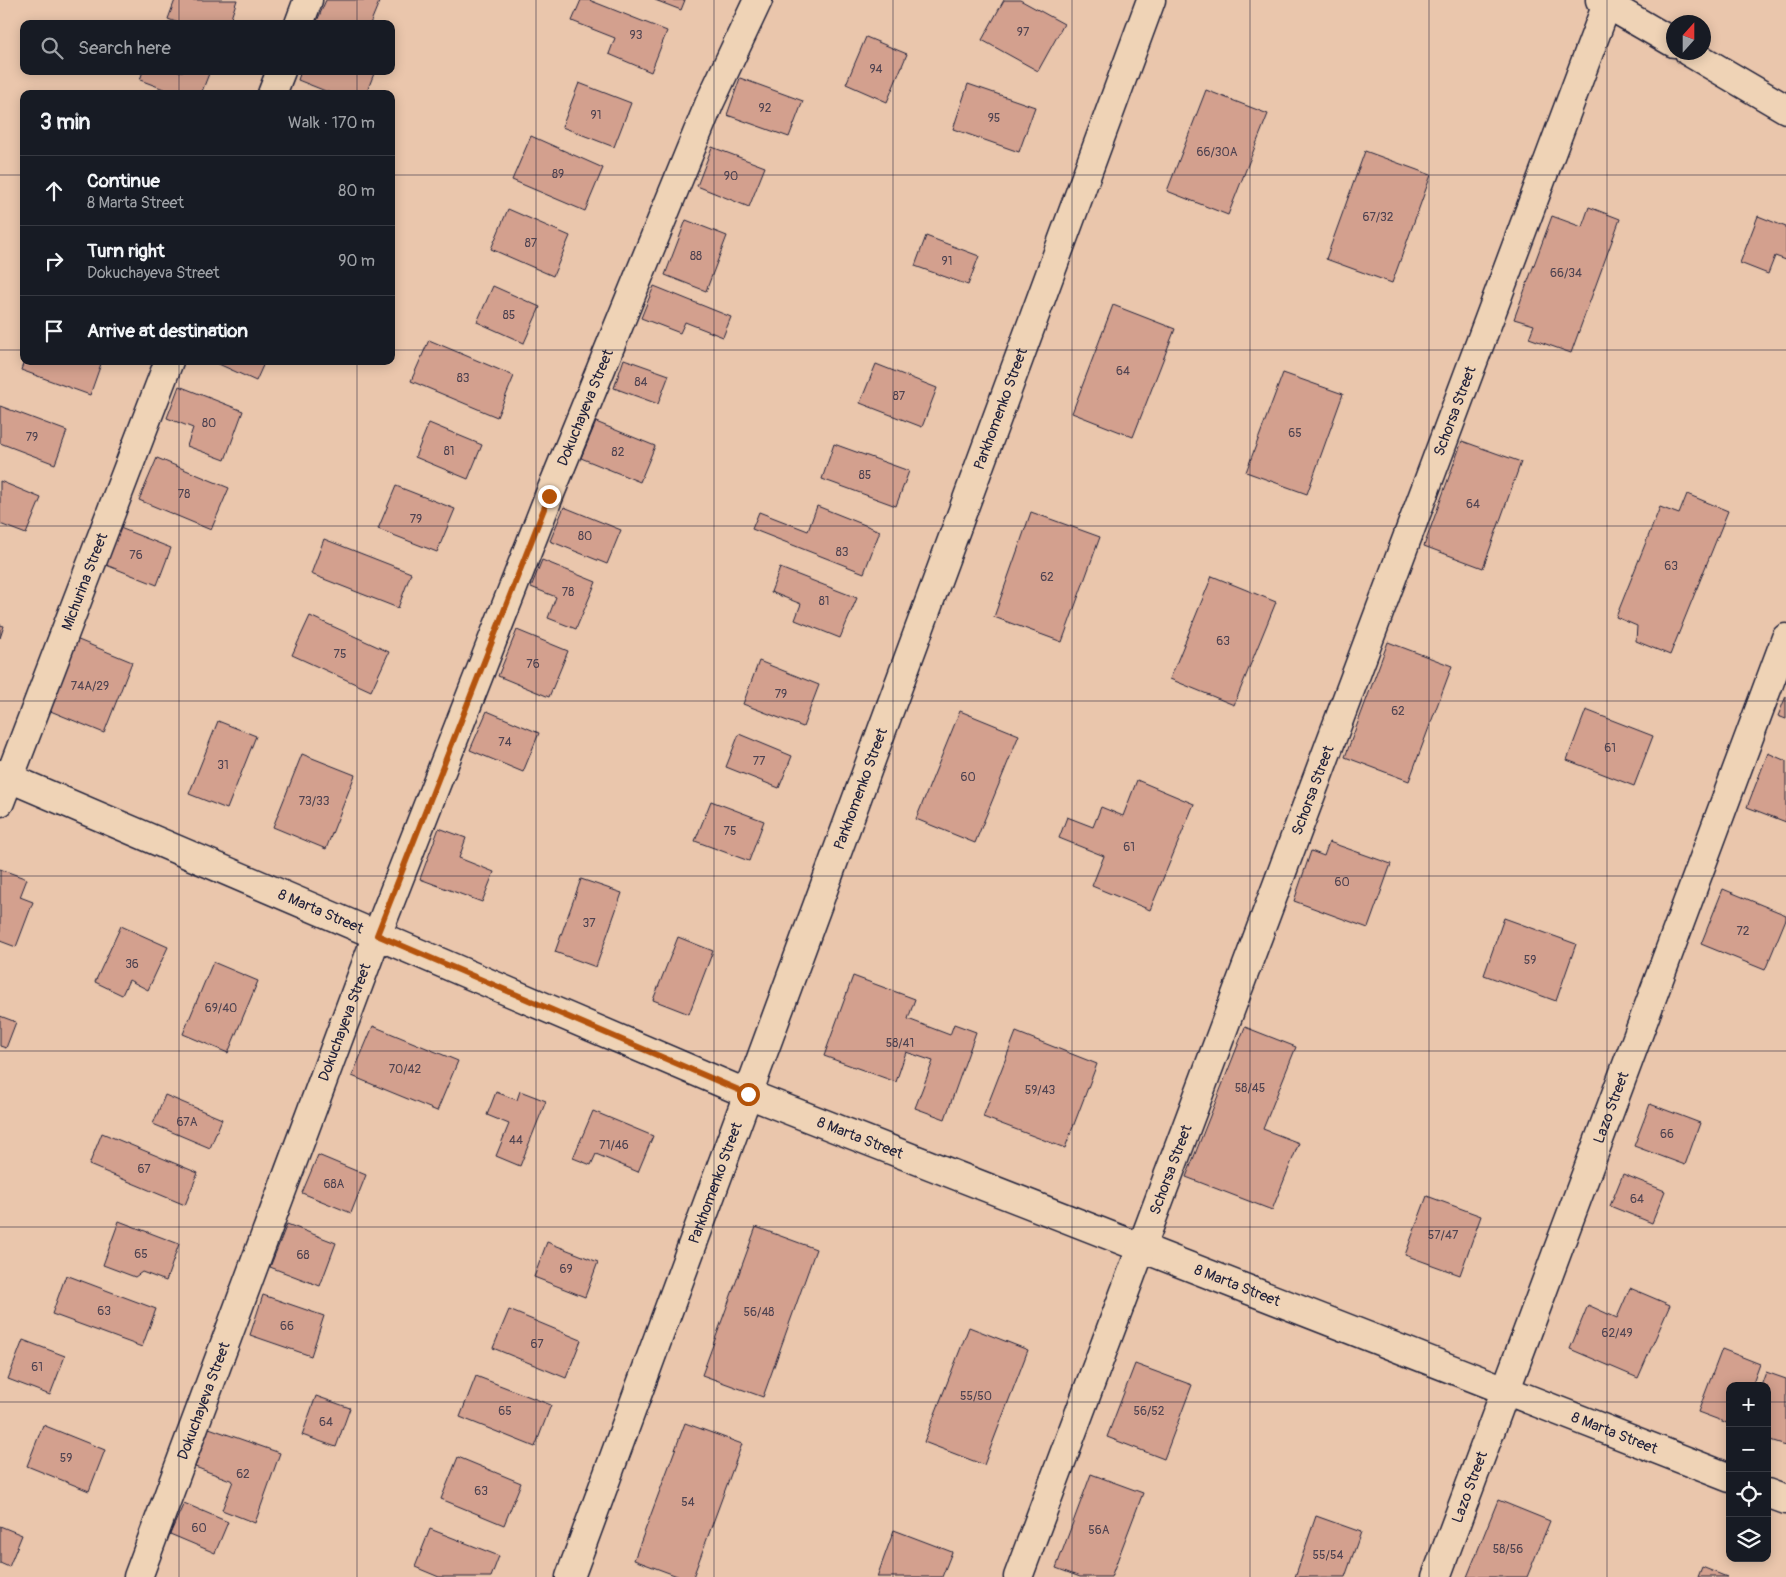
<!DOCTYPE html>
<html lang="en">
<head>
<meta charset="utf-8">
<style>
	body { margin:0; font-family:Pangolin,sans-serif; background:#242831; color:#f1f3f6 }
	.controls { position:absolute; right:15px; bottom:15px; display:grid; overflow:hidden; border-radius:10px; box-shadow:0 2px 12px #0003 }
	.controls button { width:45px; height:45px; display:grid; place-items:center; padding:0; border:0; border-bottom:1px solid #363941; background:#171b24; color:#f1f3f6; font:25px sans-serif }
	.compass { position:absolute; left:1666px; top:15px; width:45px; height:45px; border-radius:50%; background:#171b24; box-shadow:0 2px 12px #0003; rotate:21deg }
	.stop { position:absolute; width:15px; height:15px; margin:-11px; border:4px solid #b45309; border-radius:50%; background:#fff }
	.stop.end { background:#b45309; border-color:#fff; box-shadow:0 1px 5px #0008 }
	.list { margin:0; padding:0; list-style:none }
	h2 { display:flex; justify-content:space-between; align-items:center; height:65px; margin:0; padding:0 20px; font-size:21px }
	h2 small { font-size:16px; font-weight:400; color:#9ea1a6 }
	.list li { display:grid; grid-template-columns:32px 1fr auto; gap:15px; align-items:center; box-sizing:border-box; height:70px; padding:0 20px; border-top:1px solid #363941 }
	.list b { display:block; font-size:19px; white-space:nowrap }
	.list p { margin:0; font-size:16px; white-space:nowrap; color:#9ea1a6 }
	.list em { font-size:16px; font-style:normal; color:#9ea1a6 }
	.icon { flex:none; width:28px; height:28px; fill:none; stroke:currentColor; stroke-width:2; stroke-linecap:round; stroke-linejoin:round }
	.map { position:relative; flex:none; width:1786px; height:1577px; overflow:hidden }
	.search { position:absolute; background:#171b24; box-shadow:0 2px 12px #0003; left:20px; top:20px; width:375px; height:55px; display:flex; align-items:center; gap:12px; box-sizing:border-box; padding:0 18px; border-radius:10px; color:#9ea1a6; font-size:19px }
	.panel { position:absolute; background:#171b24; box-shadow:0 2px 12px #0003; left:20px; top:90px; width:375px; height:275px; border-radius:10px }
	.map>svg:first-child { display:block }
</style>
</head>
<body>
<div class="map">
<svg width="1786" height="1577" viewBox="0 0 1786 1577">
	<rect width="100%" height="100%" fill="#eac6ac"/>
	<filter id="ink" filterUnits="userSpaceOnUse"><feTurbulence type="fractalNoise" baseFrequency=".02" numOctaves="2"/><feDisplacementMap in="SourceGraphic" scale="10" xChannelSelector="R" yChannelSelector="G"/><feConvolveMatrix kernelMatrix="1 2 1 2 8 2 1 2 1" color-interpolation-filters="sRGB"/></filter>
	<g filter="url(#ink)">
		<!-- building -->
		<path fill="#d3a08e" stroke="#22223b" d="M 175,0 L 237,0 L 229,24 L 181,24 L 168,19 Z
			M 326,0 L 375,0 L 379,2 L 370,24 L 323,24 L 317,21 Z
			M 581,0 L 589,0 L 667,31 L 651,72 L 609,54 L 615,38 L 572,21 Z
			M 655,0 L 685,0 L 681,10 Z
			M 1004,0 L 1020,0 L 1064,24 L 1038,71 L 982,40 Z
			M 866,37 L 907,54 L 887,102 L 846,84 Z
			M 143,71 L 210,71 L 201,94 L 177,94 L 140,80 Z
			M 301,71 L 375,71 L 366,94 L 333,94 L 298,80 Z
			M 740,78 L 803,101 L 789,137 L 727,115 Z
			M 579,83 L 631,103 L 614,147 L 562,127 Z
			M 968,84 L 1035,107 L 1019,152 L 953,129 Z
			M 1206,90 L 1268,114 L 1228,215 L 1167,191 Z
			M 531,136 L 603,168 L 585,211 L 512,180 Z
			M 712,147 L 765,167 L 749,207 L 697,186 Z
			M 1365,151 L 1431,175 L 1392,283 L 1326,259 Z
			M 1589,207 L 1620,219 L 1571,353 L 1529,338 L 1534,325 L 1514,319 L 1552,216 L 1582,227 Z
			M 508,209 L 570,236 L 553,276 L 491,249 Z
			M 1758,216 L 1786,227 L 1786,260 L 1775,256 L 1768,274 L 1740,263 Z
			M 686,220 L 727,236 L 706,291 L 665,275 Z
			M 926,236 L 979,256 L 968,285 L 915,266 Z
			M 493,286 L 540,307 L 524,343 L 477,322 Z
			M 654,286 L 731,317 L 723,337 L 685,322 L 680,333 L 641,318 Z
			M 1113,305 L 1175,329 L 1133,437 L 1072,413 Z
			M 429,340 L 514,376 L 497,417 L 411,381 Z
			M 624,359 L 669,375 L 658,404 L 614,388 Z
			M 24,361 L 102,361 L 90,395 L 21,370 Z
			M 212,361 L 265,361 L 256,381 Z
			M 876,364 L 937,388 L 922,427 L 860,403 Z
			M 1283,373 L 1343,394 L 1307,494 L 1246,472 Z
			M 179,386 L 243,411 L 225,460 L 187,446 L 193,428 L 167,418 Z
			M 0,406 L 67,431 L 55,464 L 0,443 Z
			M 596,422 L 655,446 L 640,482 L 581,458 Z
			M 429,423 L 482,445 L 468,479 L 415,457 Z
			M 1462,441 L 1521,462 L 1483,568 L 1424,546 Z
			M 834,444 L 909,471 L 896,506 L 822,479 Z
			M 157,458 L 229,488 L 211,530 L 139,500 Z
			M 0,481 L 41,498 L 26,534 L 0,524 Z
			M 396,486 L 455,509 L 437,552 L 378,529 Z
			M 1687,494 L 1728,511 L 1670,655 L 1636,641 L 1637,626 L 1616,617 L 1660,507 L 1679,514 Z
			M 817,506 L 880,531 L 864,573 L 752,529 L 759,512 L 808,531 Z
			M 564,507 L 621,530 L 607,564 L 550,541 Z
			M 1031,512 L 1100,537 L 1062,642 L 994,617 Z
			M 115,526 L 171,548 L 157,585 L 101,563 Z
			M 324,539 L 411,573 L 398,608 L 311,574 Z
			M 542,560 L 596,582 L 576,629 L 548,618 L 556,597 L 531,587 Z
			M 780,568 L 857,598 L 840,638 L 795,620 L 801,604 L 771,592 Z
			M 1212,576 L 1276,602 L 1234,705 L 1170,679 Z
			M 310,616 L 389,652 L 371,691 L 292,655 Z
			M 0,625 L 4,626 L 0,638 Z
			M 517,630 L 568,651 L 549,697 L 498,676 Z
			M 76,639 L 132,662 L 104,733 L 48,710 Z
			M 1388,642 L 1452,666 L 1409,781 L 1345,757 Z
			M 759,661 L 819,685 L 803,727 L 743,704 Z
			M 1786,696 L 1786,719 L 1778,716 Z
			M 1586,710 L 1653,736 L 1634,786 L 1567,760 Z
			M 487,711 L 539,733 L 523,772 L 470,750 Z
			M 960,711 L 1019,735 L 975,843 L 916,819 Z
			M 218,721 L 256,736 L 227,809 L 189,794 Z
			M 739,734 L 792,756 L 779,788 L 726,767 Z
			M 1768,753 L 1786,761 L 1786,822 L 1747,807 Z
			M 302,754 L 355,775 L 326,849 L 273,827 Z
			M 1137,780 L 1194,804 L 1150,910 L 1092,886 L 1104,856 L 1059,838 L 1067,817 L 1093,827 L 1101,807 L 1123,816 Z
			M 711,801 L 764,821 L 749,861 L 695,841 Z
			M 439,828 L 466,838 L 459,858 L 494,872 L 482,902 L 420,879 Z
			M 1329,842 L 1391,864 L 1368,928 L 1294,901 L 1311,851 L 1324,856 Z
			M 0,869 L 27,879 L 20,897 L 33,902 L 16,947 L 0,941 Z
			M 581,879 L 622,893 L 596,967 L 555,952 Z
			M 1723,889 L 1786,915 L 1786,919 L 1765,970 L 1701,944 Z
			M 1504,918 L 1576,944 L 1556,1001 L 1484,975 Z
			M 121,926 L 168,947 L 148,990 L 129,980 L 122,995 L 95,982 Z
			M 678,937 L 713,951 L 689,1014 L 653,1000 Z
			M 213,962 L 258,981 L 228,1053 L 183,1034 Z
			M 853,976 L 915,999 L 908,1019 L 950,1035 L 954,1024 L 976,1032 L 945,1119 L 915,1108 L 933,1061 L 906,1052 L 896,1082 L 824,1056 Z
			M 0,1016 L 16,1022 L 6,1048 L 0,1046 Z
			M 373,1026 L 458,1061 L 437,1111 L 352,1076 Z
			M 1245,1027 L 1296,1047 L 1263,1129 L 1299,1143 L 1272,1210 L 1186,1177 Z
			M 1016,1032 L 1097,1064 L 1065,1148 L 983,1117 Z
			M 520,1091 L 546,1101 L 520,1166 L 496,1156 L 509,1124 L 487,1115 L 496,1092 L 517,1100 Z
			M 165,1095 L 222,1119 L 210,1148 L 153,1124 Z
			M 1650,1104 L 1700,1123 L 1685,1165 L 1634,1146 Z
			M 593,1111 L 653,1136 L 638,1172 L 596,1154 L 591,1165 L 573,1158 Z
			M 102,1133 L 198,1173 L 185,1205 L 89,1165 Z
			M 318,1155 L 366,1175 L 351,1213 L 302,1193 Z
			M 1623,1174 L 1665,1191 L 1652,1223 L 1610,1206 Z
			M 1427,1196 L 1481,1216 L 1460,1275 L 1405,1255 Z
			M 119,1221 L 179,1244 L 166,1281 L 142,1272 L 135,1277 L 103,1265 Z
			M 287,1224 L 336,1243 L 320,1286 L 270,1267 Z
			M 756,1227 L 816,1249 L 763,1397 L 702,1375 Z
			M 547,1242 L 598,1262 L 585,1297 L 534,1277 Z
			M 66,1275 L 156,1309 L 142,1347 L 52,1314 Z
			M 1630,1288 L 1670,1305 L 1638,1378 L 1570,1349 L 1588,1305 L 1617,1318 Z
			M 263,1295 L 324,1316 L 311,1356 L 250,1335 Z
			M 509,1310 L 581,1340 L 566,1378 L 493,1348 Z
			M 969,1327 L 1028,1350 L 984,1465 L 924,1442 Z
			M 23,1340 L 65,1356 L 50,1395 L 8,1379 Z
			M 1722,1349 L 1760,1364 L 1752,1386 L 1730,1386 L 1730,1424 L 1698,1412 Z
			M 1135,1364 L 1192,1385 L 1164,1459 L 1107,1437 Z
			M 1766,1372 L 1786,1379 L 1786,1446 L 1767,1440 L 1767,1386 L 1761,1386 Z
			M 476,1376 L 551,1405 L 535,1447 L 460,1417 Z
			M 316,1396 L 350,1408 L 336,1447 L 302,1435 Z
			M 685,1423 L 742,1444 L 693,1577 L 680,1577 L 634,1560 Z
			M 43,1425 L 105,1450 L 89,1491 L 27,1466 Z
			M 209,1428 L 280,1453 L 255,1523 L 222,1510 L 233,1481 L 195,1467 Z
			M 458,1457 L 521,1483 L 504,1525 L 441,1499 Z
			M 1091,1474 L 1143,1493 L 1111,1577 L 1080,1577 L 1056,1568 Z
			M 1498,1500 L 1550,1521 L 1527,1577 L 1467,1577 Z
			M 184,1503 L 228,1522 L 215,1553 L 170,1534 Z
			M 1316,1516 L 1361,1532 L 1345,1577 L 1295,1577 Z
			M 0,1526 L 22,1535 L 9,1567 L 0,1563 Z
			M 430,1529 L 499,1556 L 491,1577 L 439,1577 L 415,1567 Z
			M 894,1530 L 952,1552 L 942,1577 L 877,1577 Z
			M 1702,1567 L 1727,1577 L 1698,1577 Z"/>
		<g fill="none" stroke-linecap="round" stroke-linejoin="round">
			<!-- street casing -->
			<g stroke="#22223b" stroke-width="31">
				<g id="street">
					<path d="M 1600,0 L 1674,43"/>
					<path d="M 299,24 L 308,0"/>
					<path d="M 1689,52 L 1786,109"/>
					<path d="M 272,94 L 281,71"/>
					<path id="s1" d="M 0,774 L 748,1094 L 1730,1478"/>
					<path id="s2" d="M 0,802 L 169,361"/>
					<path d="M 1767,1493 L 1786,1500"/>
					<path id="s3" d="M 138,1577 L 377,935 L 549,496 L 710,102 L 758,0"/>
					<path id="s4" d="M 570,1577 L 1151,0"/>
					<path id="s5" d="M 1018,1577 L 1607,4"/>
					<path id="s6" d="M 1436,1577 L 1786,638"/>
				</g>
			</g>
			<!-- street -->
			<use href="#street" stroke="#efd3b6" stroke-width="28"/>
		</g>
	</g>
	<g fill="none" stroke-linecap="round" stroke-linejoin="round" filter="url(#ink)">
		<!-- route -->
		<path stroke="#b45309" stroke-width="6" d="M 549,496 L 377,935 L 748,1094"/>
	</g>
	<!-- grid -->
	<path fill="none" stroke="#22223b" stroke-width="1" stroke-opacity="0.55" d="M 179,0 L 179,24M 357,0 L 357,24M 536,0 L 536,1577M 714,0 L 714,1577M 893,0 L 893,1577M 1072,0 L 1072,1577M 1250,0 L 1250,1577M 1429,0 L 1429,1577M 1607,0 L 1607,1577M 179,71 L 179,94M 357,71 L 357,94M 0,175 L 24,175M 391,175 L 1786,175M 0,350 L 24,350M 391,350 L 1786,350M 179,361 L 179,1577M 357,361 L 357,1577M 0,526 L 1786,526M 0,701 L 1786,701M 0,876 L 1786,876M 0,1051 L 1786,1051M 0,1227 L 1786,1227M 0,1402 L 1730,1402M 1767,1402 L 1786,1402"/>
	<g text-anchor="middle" stroke-width="4" stroke-linejoin="round" paint-order="stroke">
		<!-- number labels -->
		<g font-size="12" fill="#4e4250">
			<text x="1023" y="36">97</text>
			<text x="636" y="39">93</text>
			<text x="876" y="73">94</text>
			<text x="765" y="112">92</text>
			<text x="596" y="119">91</text>
			<text x="994" y="122">95</text>
			<text x="1217" y="156">66/30А</text>
			<text x="558" y="178">89</text>
			<text x="731" y="180">90</text>
			<text x="1378" y="221">67/32</text>
			<text x="531" y="247">87</text>
			<text x="696" y="260">88</text>
			<text x="947" y="265">91</text>
			<text x="1566" y="277">66/34</text>
			<text x="509" y="319">85</text>
			<text x="1123" y="375">64</text>
			<text x="463" y="382">83</text>
			<text x="641" y="386">84</text>
			<text x="899" y="400">87</text>
			<text x="209" y="427">80</text>
			<text x="1295" y="437">65</text>
			<text x="32" y="441">79</text>
			<text x="449" y="455">81</text>
			<text x="618" y="456">82</text>
			<text x="865" y="479">85</text>
			<text x="184" y="498">78</text>
			<text x="1473" y="508">64</text>
			<text x="416" y="523">79</text>
			<text x="585" y="540">80</text>
			<text x="842" y="556">83</text>
			<text x="136" y="559">76</text>
			<text x="1671" y="570">63</text>
			<text x="1047" y="581">62</text>
			<text x="568" y="596">78</text>
			<text x="824" y="605">81</text>
			<text x="1223" y="645">63</text>
			<text x="340" y="658">75</text>
			<text x="533" y="668">76</text>
			<text x="90" y="690">74А/29</text>
			<text x="781" y="698">79</text>
			<text x="1398" y="715">62</text>
			<text x="505" y="746">74</text>
			<text x="1610" y="752">61</text>
			<text x="759" y="765">77</text>
			<text x="223" y="769">31</text>
			<text x="968" y="781">60</text>
			<text x="314" y="805">73/33</text>
			<text x="730" y="835">75</text>
			<text x="1129" y="851">61</text>
			<text x="1342" y="886">60</text>
			<text x="589" y="927">37</text>
			<text x="1743" y="935">72</text>
			<text x="1530" y="964">59</text>
			<text x="132" y="968">36</text>
			<text x="221" y="1012">69/40</text>
			<text x="900" y="1047">58/41</text>
			<text x="405" y="1073">70/42</text>
			<text x="1250" y="1092">58/45</text>
			<text x="1040" y="1094">59/43</text>
			<text x="187" y="1126">67А</text>
			<text x="1667" y="1138">66</text>
			<text x="516" y="1144">44</text>
			<text x="614" y="1149">71/46</text>
			<text x="144" y="1173">67</text>
			<text x="334" y="1188">68А</text>
			<text x="1637" y="1203">64</text>
			<text x="1443" y="1239">57/47</text>
			<text x="141" y="1258">65</text>
			<text x="303" y="1259">68</text>
			<text x="566" y="1273">69</text>
			<text x="104" y="1315">63</text>
			<text x="759" y="1316">56/48</text>
			<text x="287" y="1330">66</text>
			<text x="1617" y="1337">62/49</text>
			<text x="537" y="1348">67</text>
			<text x="37" y="1371">61</text>
			<text x="976" y="1400">55/50</text>
			<text x="505" y="1415">65</text>
			<text x="1149" y="1415">56/52</text>
			<text x="326" y="1426">64</text>
			<text x="66" y="1462">59</text>
			<text x="243" y="1478">62</text>
			<text x="481" y="1495">63</text>
			<text x="688" y="1506">54</text>
			<text x="199" y="1532">60</text>
			<text x="1099" y="1534">56А</text>
			<text x="1508" y="1553">58/56</text>
			<text x="1328" y="1559">55/54</text>
		</g>
		<!-- street labels -->
		<g font-size="15" fill="#22223b" stroke="#efd3b6">
			<text dy="5" stroke="none"><textPath href="#s3" startOffset="1252">Dokuchayeva Street</textPath></text>
			<text dy="5" stroke="none"><textPath href="#s4" startOffset="1245">Parkhomenko Street</textPath></text>
			<text dy="5" stroke="none"><textPath href="#s5" startOffset="1245">Schorsa Street</textPath></text>
			<text dy="5" stroke="none"><textPath href="#s2" startOffset="236">Michurina Street</textPath></text>
			<text dy="5" stroke="none"><textPath href="#s4" startOffset="840">Parkhomenko Street</textPath></text>
			<text dy="5" stroke="none"><textPath href="#s5" startOffset="840">Schorsa Street</textPath></text>
			<text dy="5" stroke="none"><textPath href="#s1" startOffset="349">8 Marta Street</textPath></text>
			<text dy="5" stroke="none"><textPath href="#s3" startOffset="592">Dokuchayeva Street</textPath></text>
			<text dy="5" stroke="none"><textPath href="#s6" startOffset="501">Lazo Street</textPath></text>
			<text dy="5" stroke="none"><textPath href="#s1" startOffset="934">8 Marta Street</textPath></text>
			<text dy="5" stroke="none"><textPath href="#s5" startOffset="435">Schorsa Street</textPath></text>
			<text dy="5" stroke="none"><textPath href="#s4" startOffset="420">Parkhomenko Street</textPath></text>
			<text dy="5" stroke="none"><textPath href="#s1" startOffset="1339">8 Marta Street</textPath></text>
			<text dy="5" stroke="none"><textPath href="#s3" startOffset="188">Dokuchayeva Street</textPath></text>
			<text dy="5" stroke="none"><textPath href="#s1" startOffset="1744">8 Marta Street</textPath></text>
			<text dy="5" stroke="none"><textPath href="#s6" startOffset="96">Lazo Street</textPath></text>
		</g>
	</g>
</svg>
<div class="controls">
<button>+</button>
<button>−</button>
<button><svg class="icon" aria-label="locate" viewBox="0 0 24 24"><circle cx="12" cy="12" r="6"/><path d="M12 2v4M12 18v4M2 12h4M18 12h4"/></svg></button>
<button><svg class="icon" aria-label="layers" viewBox="0 0 24 24"><path d="M12 4l9 5-9 5-9-5zM3 14l9 5 9-5"/></svg></button>
</div>
<svg class="compass" viewBox="-18 -18 36 36"><path d="M0-13l5 13h-10z" fill="#e53935"/><path d="M0 13l5-13h-10z" fill="#9ea1a6"/></svg>
<div class="stop" style="left:748px;top:1094px"></div>
<div class="stop end" style="left:549px;top:496px"></div>
<div class="search"><svg class="icon" aria-label="search" viewBox="0 0 24 24"><circle cx="10" cy="10" r="6"/><path d="M15 15l6 6"/></svg>Search here</div>
<section class="panel">
<h2>3 min<small>Walk · 170 m</small></h2>
<ul class="list">
<li><svg class="icon" aria-label="ahead" viewBox="0 0 24 24"><path d="M12 20V5M6 11l6-6 6 6"/></svg><div><b>Continue</b><p>8 Marta Street</p></div><em>80 m</em></li>
<li><svg class="icon" aria-label="right" viewBox="0 0 24 24"><path d="M7 20v-9h11M14 6l5 5-5 5"/></svg><div><b>Turn right</b><p>Dokuchayeva Street</p></div><em>90 m</em></li>
<li><svg class="icon" aria-label="arrive" viewBox="0 0 24 24"><path d="M6 21V4h12l-3 4 3 4H6"/></svg><div><b>Arrive at destination</b></div></li>
</ul>
</section>
</div>
</body>
</html>
